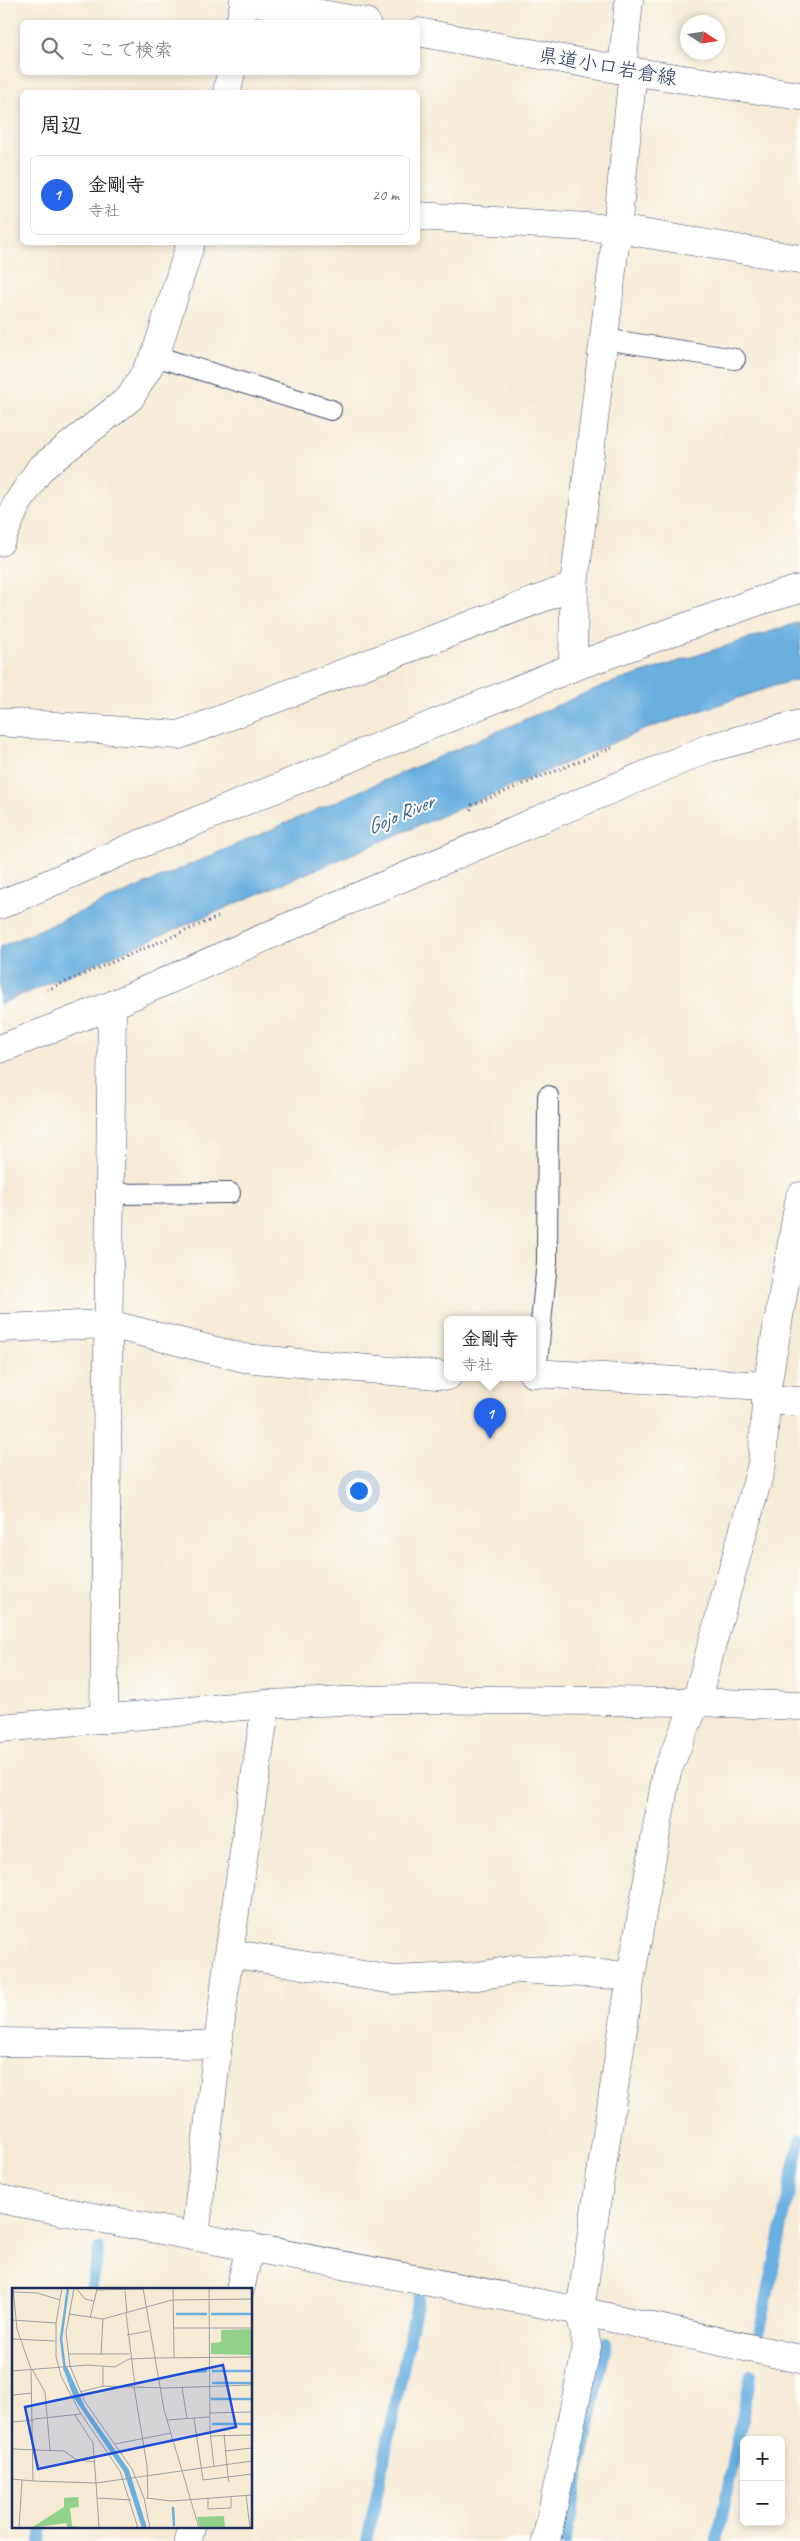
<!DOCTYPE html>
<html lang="ja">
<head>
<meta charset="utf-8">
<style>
	body { margin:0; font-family:Caveat,"Klee One",sans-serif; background:#f6f6f6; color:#222 }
	.controls { position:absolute; right:15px; bottom:15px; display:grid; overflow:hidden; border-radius:8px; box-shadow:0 2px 8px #0003 }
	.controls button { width:45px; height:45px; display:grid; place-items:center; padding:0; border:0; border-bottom:1px solid #e0e0e0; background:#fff; color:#222; font:25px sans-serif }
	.compass { position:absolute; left:680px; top:15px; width:45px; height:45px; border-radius:50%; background:#fff; box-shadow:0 2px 8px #0003; rotate:102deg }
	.you { position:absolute; left:358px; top:1490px; width:18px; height:18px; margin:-12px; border:4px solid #fff; border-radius:50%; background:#1a73e8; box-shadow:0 0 0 8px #1a73e833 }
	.badge { display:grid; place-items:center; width:32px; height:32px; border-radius:50%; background:#2563eb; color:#fff; font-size:16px; font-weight:700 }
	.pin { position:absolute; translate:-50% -41px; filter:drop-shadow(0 1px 2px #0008) }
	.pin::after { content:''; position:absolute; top:26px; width:18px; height:15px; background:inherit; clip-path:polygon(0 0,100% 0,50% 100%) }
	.popup { position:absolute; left:444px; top:1316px; width:92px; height:65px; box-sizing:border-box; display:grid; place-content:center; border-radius:8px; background:#fff; filter:drop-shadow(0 1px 4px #0005); font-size:16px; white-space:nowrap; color:#767676 }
	.popup b { font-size:19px; color:#222 }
	.popup::after { content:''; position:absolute; left:50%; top:100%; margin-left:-10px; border:10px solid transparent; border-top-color:#fff }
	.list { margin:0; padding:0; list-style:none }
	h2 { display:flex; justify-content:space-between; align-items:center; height:65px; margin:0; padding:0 20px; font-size:21px }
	h2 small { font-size:16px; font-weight:400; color:#767676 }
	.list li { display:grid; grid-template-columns:32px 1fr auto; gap:15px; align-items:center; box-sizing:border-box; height:80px; margin:0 10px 10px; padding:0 10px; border:1px solid #e0e0e0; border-radius:8px }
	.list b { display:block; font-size:19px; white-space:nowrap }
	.list p { margin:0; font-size:16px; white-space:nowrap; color:#767676 }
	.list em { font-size:16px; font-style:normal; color:#767676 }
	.icon { flex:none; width:28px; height:28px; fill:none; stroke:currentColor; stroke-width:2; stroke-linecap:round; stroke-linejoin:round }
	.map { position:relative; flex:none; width:800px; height:2541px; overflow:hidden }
	.search { position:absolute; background:#fff; box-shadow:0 2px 8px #0003; left:20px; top:20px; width:400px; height:55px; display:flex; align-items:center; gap:12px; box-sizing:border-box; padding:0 18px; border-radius:8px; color:#767676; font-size:19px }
	.panel { position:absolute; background:#fff; box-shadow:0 2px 8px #0003; left:20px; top:90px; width:400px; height:155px; border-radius:8px }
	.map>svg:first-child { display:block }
</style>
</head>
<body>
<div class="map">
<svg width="800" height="2541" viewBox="0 0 800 2541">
	<rect width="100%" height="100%" fill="#fdfcf7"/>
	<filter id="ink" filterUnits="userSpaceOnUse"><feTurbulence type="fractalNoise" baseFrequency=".02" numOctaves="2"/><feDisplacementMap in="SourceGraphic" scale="10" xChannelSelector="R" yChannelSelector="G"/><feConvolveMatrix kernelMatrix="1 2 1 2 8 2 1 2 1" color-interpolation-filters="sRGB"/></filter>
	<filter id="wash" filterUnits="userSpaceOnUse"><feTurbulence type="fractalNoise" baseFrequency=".0096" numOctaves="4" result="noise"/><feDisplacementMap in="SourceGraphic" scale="20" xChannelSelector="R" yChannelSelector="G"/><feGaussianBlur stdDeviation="1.12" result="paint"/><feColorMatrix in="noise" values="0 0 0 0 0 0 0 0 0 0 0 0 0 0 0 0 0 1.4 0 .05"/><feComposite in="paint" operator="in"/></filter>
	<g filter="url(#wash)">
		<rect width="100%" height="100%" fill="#f6ead5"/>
		<!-- water -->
		<path fill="#69afdf" stroke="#426f9e" d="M 800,622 L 800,679 L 777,685 L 643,730 L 0,1004 L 0,947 L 602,686 Z"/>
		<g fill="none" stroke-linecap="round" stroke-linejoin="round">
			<!-- stream -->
			<path stroke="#69afdf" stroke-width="12" d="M 91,2290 L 99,2249
				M 760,2330 L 800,2140
				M 40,2541 L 42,2527
				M 367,2541 L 418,2298
				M 565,2541 L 606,2343
				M 717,2541 L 751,2375"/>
		</g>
	</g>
	<g filter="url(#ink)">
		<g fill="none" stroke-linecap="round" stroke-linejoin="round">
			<!-- lane casing -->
			<g stroke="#3c4b70" stroke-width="22">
				<path id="lane" d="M 604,339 L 735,359
					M 155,356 L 331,410
					M 110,1194 L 230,1193
					M 536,1373 L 547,1262 L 548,1096"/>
			</g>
			<!-- street casing -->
			<g stroke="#3c4b70" stroke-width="29">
				<path id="street" d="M 240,22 L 245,0
					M 622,70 L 629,0
					M 633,71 L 617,229 L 574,586 L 573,667 L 759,601 L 800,589
					M 227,92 L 231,72
					M 418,216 L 617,229 L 800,259
					M 0,542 L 17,504 L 40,469 L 130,398 L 155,356 L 191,242
					M 0,722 L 179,735 L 574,586
					M 0,905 L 123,851 L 573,667
					M 0,1049 L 112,1005 L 333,907 L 709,748 L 800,724
					M 0,1328 L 109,1324 L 244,1358 L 448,1376
					M 532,1373 L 767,1386
					M 766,1401 L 800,1401
					M 104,1719 L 112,1005
					M 229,1953 L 394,1980 L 478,1976 L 518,1969 L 631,1976
					M 0,2042 L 218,2045
					M 0,2199 L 580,2311 L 800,2359
					M 195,2236 L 229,1953 L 266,1704
					M 240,2290 L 250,2246
					M 188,2541 L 191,2527
					M 546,2541 L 587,2346 L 580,2311 L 631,1976 L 667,1771 L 696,1702 L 762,1464 L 767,1386 L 800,1196"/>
			</g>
			<!-- secondary casing -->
			<g stroke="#3c4b70" stroke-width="29">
				<path id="secondary" d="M 244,0 L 366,22
					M 418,32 L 622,70 L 800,96
					M 0,1728 L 266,1704 L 399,1699 L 696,1702 L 800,1706"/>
			</g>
			<!-- path -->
			<path stroke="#3c4b70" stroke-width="3" stroke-dasharray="1 4" stroke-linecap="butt" d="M 471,810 L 472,805 L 612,748
				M 47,990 L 218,917"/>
			<!-- lane -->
			<use href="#lane" stroke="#fff" stroke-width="20"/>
			<!-- street -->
			<use href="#street" stroke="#fff" stroke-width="28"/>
			<!-- secondary -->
			<use href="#secondary" stroke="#fff" stroke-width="28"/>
		</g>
	</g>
	<g text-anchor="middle" stroke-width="4" stroke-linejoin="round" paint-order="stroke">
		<!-- street labels -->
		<g font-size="20" fill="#1b2f5e" stroke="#fdfcf7">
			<text transform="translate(608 66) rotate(10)" y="7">県道小口岩倉線</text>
		</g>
		<!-- water labels -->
		<g font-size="21" font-style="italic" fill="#365c8b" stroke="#fdfcf7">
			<text transform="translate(400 814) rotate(-23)" y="7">Gojo River</text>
		</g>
	</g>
	<!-- overview -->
	<g transform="translate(12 2288)">
		<rect width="240" height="240" fill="#f6ead5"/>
		<path d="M 240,41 L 240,67 L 199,66 L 199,55 L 209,54 L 209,42 ZM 66,209 L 67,219 L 58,220 L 60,238 L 70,239 L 56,240 L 54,235 L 19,240 L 52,219 L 52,210 ZM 212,228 L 213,240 L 188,240 L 185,229 Z" fill="#91d188"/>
		<path d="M 55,79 L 73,119 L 117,182 L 135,240 L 130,240 L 112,184 L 62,110 L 51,80 Z" fill="#69afdf"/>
		<path fill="none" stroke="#69afdf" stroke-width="2.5" d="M 164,26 L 195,26M 199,26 L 240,26M 53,82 L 49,51 L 56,0M 200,83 L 240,83M 178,84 L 195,83M 200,95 L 240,95M 199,111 L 240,111M 200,136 L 240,136M 161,219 L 162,238"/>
		<path fill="none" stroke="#9e9fa5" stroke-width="1" d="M 1,0 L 5,41 L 19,81 L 21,193 L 84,195 L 87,240M 62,0 L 54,45 L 58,78 L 73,114 L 120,181 L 132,210 L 138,240M 64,0 L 73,11 L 82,13M 131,0 L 152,122 L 187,240M 161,0 L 162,70M 197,0 L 198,144 L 202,178M 84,2 L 131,1M 113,3 L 115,25M 0,4 L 25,5 L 48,12M 114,25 L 123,98M 57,26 L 91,31 L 160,12 L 240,11M 78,30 L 85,1M 0,32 L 44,35M 162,40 L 240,40M 115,47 L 137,43M 0,51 L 43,53M 56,66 L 117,66M 89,67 L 91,31M 91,78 L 91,98 L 153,100 L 240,97M 20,81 L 33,104 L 38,162M 0,83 L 76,77 L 103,79 L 117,71 L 142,70 L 240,69M 122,99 L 135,178 L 136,210M 170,99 L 175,131M 68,104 L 91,98M 1,107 L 20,105M 197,125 L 240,124M 69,126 L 108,183 L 126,240M 63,127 L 81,155 L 84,195 L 240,173M 182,130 L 191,192 L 216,189 L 212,146M 22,131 L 69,126 L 49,88 L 44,69 L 44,35 L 50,0M 155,132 L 197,129M 0,134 L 22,132M 0,148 L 0,184M 198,148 L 240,147M 103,156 L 159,145M 1,161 L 52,163 L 65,172 L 83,174M 213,163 L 240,160M 0,191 L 21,193M 217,194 L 216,189 L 240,186M 234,207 L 238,240M 85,210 L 119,212M 134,210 L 160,213 L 240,207M 196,210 L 196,221 L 219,220 L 219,208M 7,240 L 10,192M 146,240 L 164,240"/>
		<path fill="#1d4ed8" fill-opacity="0.15" stroke="#1d4ed8" stroke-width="2.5" d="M 211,77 L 224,139 L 26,181 L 13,119 Z"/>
		<rect width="240" height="240" fill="none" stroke="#1b2f5e" stroke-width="2.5"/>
	</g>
</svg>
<div class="controls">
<button>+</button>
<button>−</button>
</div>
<svg class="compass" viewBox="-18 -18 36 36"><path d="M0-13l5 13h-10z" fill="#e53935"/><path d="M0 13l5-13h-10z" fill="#767676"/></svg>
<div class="you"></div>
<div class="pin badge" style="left:490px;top:1439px">1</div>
<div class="popup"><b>金剛寺</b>寺社</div>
<div class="search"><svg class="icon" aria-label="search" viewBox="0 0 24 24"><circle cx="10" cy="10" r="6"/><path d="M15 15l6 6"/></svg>ここで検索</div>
<section class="panel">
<h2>周辺<small></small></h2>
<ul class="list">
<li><span class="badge">1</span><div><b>金剛寺</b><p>寺社</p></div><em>20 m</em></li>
</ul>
</section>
</div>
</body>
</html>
